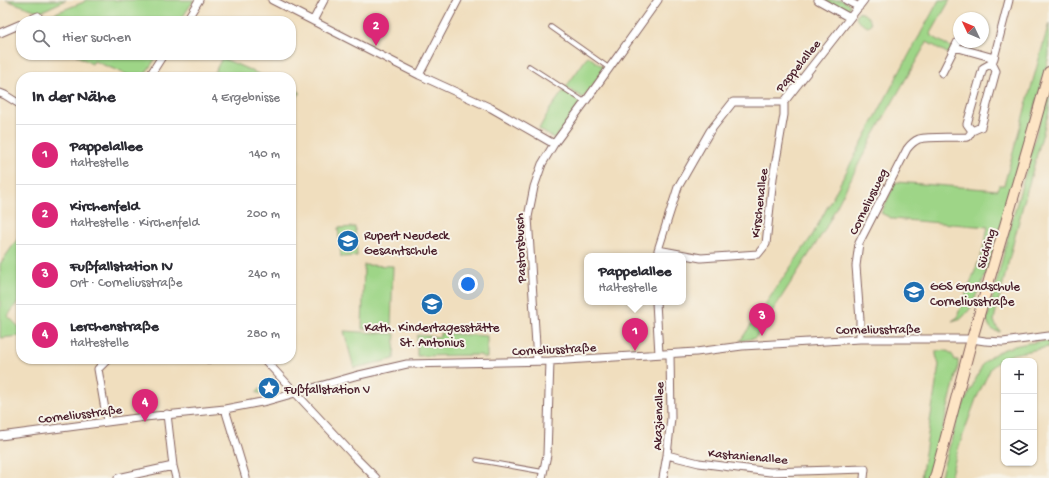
<!DOCTYPE html>
<html lang="de">
<head>
<meta charset="utf-8">
<style>
	body { margin:0; font-family:"Gochi Hand",sans-serif; background:#f7f7f7; color:#2b2b33 }
	.controls { position:absolute; right:12px; bottom:12px; display:grid; overflow:hidden; border-radius:8px; box-shadow:0 1px 3px #0004 }
	.controls button { width:36px; height:36px; display:grid; place-items:center; padding:0; border:0; border-bottom:1px solid #e1e1e2; background:#fff; color:#2b2b33; font:20px sans-serif }
	.compass { position:absolute; left:953px; top:12px; width:36px; height:36px; border-radius:50%; background:#fff; box-shadow:0 1px 3px #0004; rotate:314deg }
	.you { position:absolute; left:468px; top:284px; width:14px; height:14px; margin:-10px; border:3px solid #fff; border-radius:50%; background:#1a73e8; box-shadow:0 0 0 6px #1a73e833 }
	.badge { display:grid; place-items:center; width:26px; height:26px; border-radius:50%; background:#db2777; color:#fff; font-size:13px; font-weight:700 }
	.pin { position:absolute; translate:-50% -33px; filter:drop-shadow(0 1px 2px #0008) }
	.pin::after { content:''; position:absolute; top:21px; width:14px; height:12px; background:inherit; clip-path:polygon(0 0,100% 0,50% 100%) }
	.popup { position:absolute; left:584px; top:253px; width:102px; height:52px; box-sizing:border-box; display:grid; place-content:center; border-radius:8px; background:#fff; filter:drop-shadow(0 1px 3px #0005); font-size:13px; white-space:nowrap; color:#7c7c81 }
	.popup b { font-size:15px; color:#2b2b33 }
	.popup::after { content:''; position:absolute; left:50%; top:100%; margin-left:-8px; border:8px solid transparent; border-top-color:#fff }
	.list { margin:0; padding:0; list-style:none }
	h2 { display:flex; justify-content:space-between; align-items:center; height:52px; margin:0; padding:0 16px; font-size:17px }
	h2 small { font-size:13px; font-weight:400; color:#7c7c81 }
	.list li { display:grid; grid-template-columns:26px 1fr auto; gap:12px; align-items:center; box-sizing:border-box; height:60px; padding:0 16px; border-top:1px solid #e1e1e2 }
	.list b { display:block; font-size:15px; white-space:nowrap }
	.list p { margin:0; font-size:13px; white-space:nowrap; color:#7c7c81 }
	.list em { font-size:13px; font-style:normal; color:#7c7c81 }
	.icon { flex:none; width:22px; height:22px; fill:none; stroke:currentColor; stroke-width:2; stroke-linecap:round; stroke-linejoin:round }
	.map { position:relative; flex:none; width:1049px; height:478px; overflow:hidden }
	.search { position:absolute; background:#fff; box-shadow:0 1px 3px #0004; left:16px; top:16px; width:280px; height:44px; display:flex; align-items:center; gap:10px; box-sizing:border-box; padding:0 14px; border-radius:16px; color:#7c7c81; font-size:15px }
	.panel { position:absolute; background:#fff; box-shadow:0 1px 3px #0004; left:16px; top:72px; width:280px; height:292px; border-radius:16px }
	.map>svg:first-child { display:block }
</style>
</head>
<body>
<div class="map">
<svg width="1049" height="478" viewBox="0 0 1049 478">
	<rect width="100%" height="100%" fill="#f7f3e8"/>
	<filter id="ink" filterUnits="userSpaceOnUse"><feTurbulence type="fractalNoise" baseFrequency=".025" numOctaves="2"/><feDisplacementMap in="SourceGraphic" scale="8" xChannelSelector="R" yChannelSelector="G"/><feConvolveMatrix kernelMatrix="1 2 1 2 8 2 1 2 1" color-interpolation-filters="sRGB"/></filter>
	<filter id="wash" filterUnits="userSpaceOnUse"><feTurbulence type="fractalNoise" baseFrequency=".012" numOctaves="4" result="noise"/><feDisplacementMap in="SourceGraphic" scale="16" xChannelSelector="R" yChannelSelector="G"/><feGaussianBlur stdDeviation="0.9" result="paint"/><feColorMatrix in="noise" values="0 0 0 0 0 0 0 0 0 0 0 0 0 0 0 0 0 1.4 0 .05"/><feComposite in="paint" operator="in"/></filter>
	<g filter="url(#wash)">
		<rect width="100%" height="100%" fill="#f0debe"/>
		<!-- green -->
		<path fill="#9ed587" stroke="#747a59" d="M 6,0 L 66,0 L 40,12 Z
			M 85,0 L 194,0 L 180,21 L 34,21 L 84,2 Z
			M 823,0 L 842,0 L 850,5 L 849,10 L 847,12 L 845,12 Z
			M 939,0 L 950,0 L 930,35 L 952,48 L 949,54 L 927,42 L 872,138 L 824,231 L 755,338 L 740,341 L 812,236 L 899,73 Z
			M 859,12 C 864,13 870,18 871,23 L 869,26 L 865,26 L 857,20 L 856,16 Z
			M 1049,23 L 1049,56 L 1011,195 L 985,276 L 970,309 L 962,318 L 952,321 L 959,316 L 958,314 L 982,253 L 988,227 L 893,219 L 881,213 L 896,182 L 998,190 L 999,185 L 1004,185 Z
			M 76,55 L 158,55 L 143,77 L 133,77 L 94,61 L 92,64 Z
			M 588,56 L 605,69 L 583,98 L 566,87 Z
			M 222,58 L 266,77 L 212,77 Z
			M 291,88 L 300,92 L 291,109 Z
			M 1049,88 L 1049,111 L 1022,209 L 995,315 L 994,321 L 997,328 L 1000,330 L 1000,332 C 991,330 990,329 987,320 L 1010,228 Z
			M 564,90 L 581,102 L 556,137 L 553,138 L 539,129 L 550,109 Z
			M 355,227 L 357,256 L 341,257 L 338,228 Z
			M 21,234 L 21,297 L 8,316 L 21,329 L 21,336 L 0,338 L 0,264 Z
			M 364,265 L 393,266 L 391,329 L 362,329 Z
			M 344,331 L 395,334 L 394,359 L 354,368 Z
			M 440,333 L 487,336 L 487,358 L 484,358 L 480,355 L 417,356 L 417,335 L 440,337 Z
			M 1049,340 L 1049,347 L 1013,354 L 1001,359 L 991,368 L 976,399 L 959,446 L 950,478 L 940,478 L 959,414 L 983,364 C 999,345 1025,344 1049,340 Z
			M 936,351 C 946,350 951,350 955,360 L 958,360 L 958,368 L 930,478 L 921,478 L 939,365 L 936,355 Z
			M 269,382 L 274,387 L 273,390 C 269,393 261,395 256,392 Z"/>
	</g>
	<g filter="url(#ink)">
		<g fill="none" stroke-linecap="round" stroke-linejoin="round">
			<!-- lane casing -->
			<g stroke="#84625e" stroke-width="5.5">
				<path id="lane" d="M 551,27 L 609,68
					M 529,66 L 585,102
					M 209,362 L 213,359
					M 477,460 L 544,472"/>
			</g>
			<!-- street casing -->
			<g stroke="#84625e" stroke-width="9">
				<path id="street" d="M 272,0 L 419,75 L 491,108 L 554,144
					M 818,0 L 850,18
					M 846,0 L 859,7
					M 27,21 L 38,16
					M 186,21 L 199,0
					M 313,21 L 324,0
					M 0,33 L 21,24
					M 955,47 L 994,58
					M 942,73 L 959,39
					M 419,75 L 458,0
					M 149,77 L 163,55
					M 0,93 L 5,95 L 21,105
					M 972,131 L 967,124 L 983,68 L 992,63 L 994,58 L 1009,0
					M 658,250 L 701,258 L 758,254 L 766,244 L 773,178 L 784,115 L 784,102
					M 658,256 L 658,250 L 678,187 L 710,131 L 733,102 L 784,102 L 864,0
					M 656,302 L 659,354
					M 860,339 L 860,320 L 856,266 L 859,243 L 907,149 C 910,145 914,141 919,139 C 930,136 955,138 968,137 L 972,131 L 981,127 L 996,71 L 992,63
					M 264,359 L 355,457 L 376,478
					M 537,361 L 528,217 L 534,187 L 542,164 L 554,144 L 585,102 L 658,0
					M 225,409 L 246,478
					M 167,414 L 173,466 L 176,478
					M 107,421 L 98,369 L 108,359
					M 0,436 L 145,417 L 225,409 L 267,401 L 355,376 L 407,364 L 550,361 L 696,352 L 742,346 L 860,339 L 972,339 L 985,341 L 1003,342 L 1049,336
					M 667,455 L 699,463 L 770,472 L 865,469 L 864,478
					M 118,478 L 173,466
					M 542,478 L 547,455 L 550,361
					M 663,478 L 667,455 L 671,418 L 670,354"/>
			</g>
			<!-- secondary casing -->
			<g stroke="#84625e" stroke-width="12">
				<path id="secondary" d="M 935,478 L 972,339 L 1034,126 L 1049,72"/>
			</g>
			<!-- lane -->
			<use href="#lane" stroke="#fff" stroke-width="3.5"/>
			<!-- street -->
			<use href="#street" stroke="#fff" stroke-width="7"/>
			<!-- secondary -->
			<use href="#secondary" stroke="#fde5c5" stroke-width="10"/>
		</g>
	</g>
	<!-- icons -->
	<defs>
		<g id="school-disc" transform="scale(1.15)"><circle r="9.5" fill="#1f6fb2" stroke="#f7f3e8"/><path d="M0-5L7-2L0 1L-7-2ZM-4 1L0 2.5L4 1V4Q0 6-4 4Z" fill="#fff"/></g>
		<g id="sight-disc" transform="scale(1.15)"><circle r="9.5" fill="#1f6fb2" stroke="#f7f3e8"/><path d="M0-6L1.8-2.2L6-1.7L2.9 1.2L3.7 5.4L0 3.3L-3.7 5.4L-2.9 1.2L-6-1.7L-1.8-2.2Z" fill="#fff"/></g>
	</defs>
	<g fill-rule="evenodd">
		<use href="#school-disc" x="348" y="241"/>
		<use href="#school-disc" x="914" y="292"/>
		<use href="#school-disc" x="432" y="304"/>
		<use href="#sight-disc" x="269" y="388"/>
	</g>
	<g text-anchor="middle" stroke-width="4" stroke-linejoin="round" paint-order="stroke">
		<!-- street labels -->
		<g font-size="13" fill="#4a1f2b" stroke="#f7f3e8">
			<text transform="translate(797 65) rotate(-51)" y="5">Pappelallee</text>
			<text transform="translate(867 201) rotate(-64)" y="5">Corneliusweg</text>
			<text transform="translate(758 203) rotate(-83)" y="5">Kirschenallee</text>
			<text transform="translate(519 248) rotate(-92)" y="5">Pastorsbusch</text>
			<text transform="translate(985 248) rotate(-74)" y="5">Südring</text>
			<text transform="translate(878 328) rotate(-1)" y="5">Corneliusstraße</text>
			<text transform="translate(554 348) rotate(-3)" y="5">Corneliusstraße</text>
			<text transform="translate(80 413) rotate(-7)" y="5">Corneliusstraße</text>
			<text transform="translate(657 416) rotate(-88)" y="5">Akazienallee</text>
			<text transform="translate(748 455) rotate(5)" y="5">Kastanienallee</text>
		</g>
		<!-- poi labels -->
		<g font-size="13" fill="#4a1f2b" stroke="#f7f3e8" text-anchor="start">
			<text x="364" y="239">Rupert Neudeck<tspan x="364" dy="15">Gesamtschule</tspan></text>
			<text x="930" y="290">GGS Grundschule<tspan x="930" dy="15">Corneliusstraße</tspan></text>
			<text x="432" y="331" text-anchor="middle">Kath. Kindertagesstätte<tspan x="432" dy="15">St. Antonius</tspan></text>
			<text x="284" y="393">Fußfallstation V</text>
		</g>
	</g>
</svg>
<div class="controls">
<button>+</button>
<button>−</button>
<button><svg class="icon" aria-label="layers" viewBox="0 0 24 24"><path d="M12 4l9 5-9 5-9-5zM3 14l9 5 9-5"/></svg></button>
</div>
<svg class="compass" viewBox="-18 -18 36 36"><path d="M0-13l5 13h-10z" fill="#e53935"/><path d="M0 13l5-13h-10z" fill="#7c7c81"/></svg>
<div class="you"></div>
<div class="pin badge" style="left:635px;top:351px">1</div>
<div class="popup"><b>Pappelallee</b>Haltestelle</div>
<div class="pin badge" style="left:376px;top:46px">2</div>
<div class="pin badge" style="left:762px;top:336px">3</div>
<div class="pin badge" style="left:145px;top:422px">4</div>
<div class="search"><svg class="icon" aria-label="search" viewBox="0 0 24 24"><circle cx="10" cy="10" r="6"/><path d="M15 15l6 6"/></svg>Hier suchen</div>
<section class="panel">
<h2>In der Nähe<small>4 Ergebnisse</small></h2>
<ul class="list">
<li><span class="badge">1</span><div><b>Pappelallee</b><p>Haltestelle</p></div><em>140 m</em></li>
<li><span class="badge">2</span><div><b>Kirchenfeld</b><p>Haltestelle · Kirchenfeld</p></div><em>200 m</em></li>
<li><span class="badge">3</span><div><b>Fußfallstation IV</b><p>Ort · Corneliusstraße</p></div><em>240 m</em></li>
<li><span class="badge">4</span><div><b>Lerchenstraße</b><p>Haltestelle</p></div><em>280 m</em></li>
</ul>
</section>
</div>
</body>
</html>
